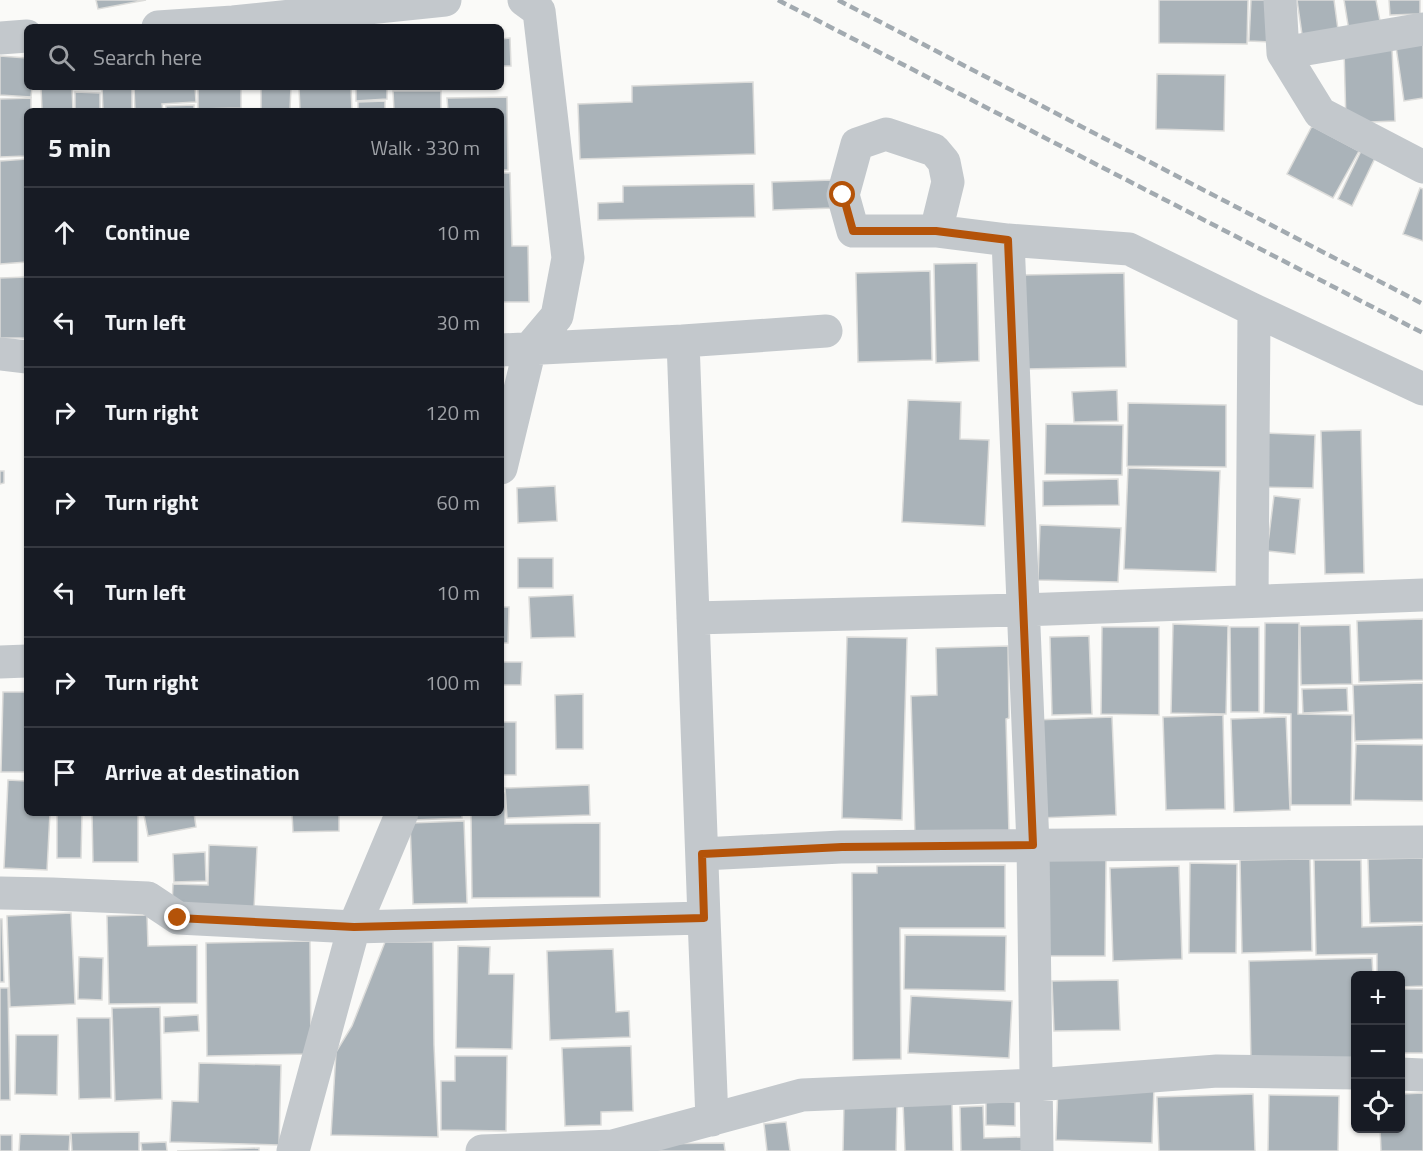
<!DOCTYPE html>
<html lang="en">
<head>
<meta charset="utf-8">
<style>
	body { margin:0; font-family:"Titillium Web",sans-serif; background:#20242c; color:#f1f3f6 }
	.controls { position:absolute; right:18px; bottom:18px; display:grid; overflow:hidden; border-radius:9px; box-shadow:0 2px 4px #0004 }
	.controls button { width:54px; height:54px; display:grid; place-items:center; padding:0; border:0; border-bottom:2px solid #363941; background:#171b24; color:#f1f3f6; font:30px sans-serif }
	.stop { position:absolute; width:18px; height:18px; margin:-14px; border:4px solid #b45309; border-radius:50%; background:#fff }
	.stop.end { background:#b45309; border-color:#fff; box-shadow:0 2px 6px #0008 }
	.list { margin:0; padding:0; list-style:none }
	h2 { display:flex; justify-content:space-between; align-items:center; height:78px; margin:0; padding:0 24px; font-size:26px }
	h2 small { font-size:20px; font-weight:400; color:#9ea1a6 }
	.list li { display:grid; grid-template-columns:39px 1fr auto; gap:18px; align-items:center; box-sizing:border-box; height:90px; padding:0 24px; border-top:2px solid #363941 }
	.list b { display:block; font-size:22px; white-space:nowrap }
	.list em { font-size:20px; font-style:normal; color:#9ea1a6 }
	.icon { flex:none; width:33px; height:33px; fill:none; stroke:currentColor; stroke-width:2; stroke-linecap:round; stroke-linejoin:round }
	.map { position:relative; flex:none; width:1423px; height:1151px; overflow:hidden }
	.search { position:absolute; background:#171b24; box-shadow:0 2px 4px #0004; left:24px; top:24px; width:480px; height:66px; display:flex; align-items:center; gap:15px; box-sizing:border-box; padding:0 21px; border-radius:9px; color:#9ea1a6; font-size:22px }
	.panel { position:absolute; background:#171b24; box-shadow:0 2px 4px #0004; left:24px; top:108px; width:480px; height:708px; border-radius:9px }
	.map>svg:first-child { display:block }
</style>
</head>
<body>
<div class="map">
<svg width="1423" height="1151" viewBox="0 0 1423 1151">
	<rect width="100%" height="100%" fill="#fafaf8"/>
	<!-- building -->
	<path fill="#aab3b9" stroke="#dcdcda" stroke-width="1.5" d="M 96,0 L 146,0 L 98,9 Z
		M 1159,0 L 1248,0 L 1247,44 L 1159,43 Z
		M 1251,0 L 1272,0 L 1271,42 L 1249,41 Z
		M 1297,0 L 1334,0 L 1339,37 L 1303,41 Z
		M 1344,0 L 1376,0 L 1381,26 L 1349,31 Z
		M 1389,0 L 1420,0 L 1420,14 L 1390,15 Z
		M 1423,36 L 1423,98 L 1404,101 L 1395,40 Z
		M 510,38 L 511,66 L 501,66 L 501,39 Z
		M 1392,48 L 1395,121 L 1346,123 L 1344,49 Z
		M 0,56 L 27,58 L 27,87 L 32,87 L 31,97 L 0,95 Z
		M 1157,74 L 1225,75 L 1224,131 L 1156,129 Z
		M 753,82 L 755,154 L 580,159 L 578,104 L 632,102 L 632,86 Z
		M 41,87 L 72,87 L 73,111 L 42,111 Z
		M 102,87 L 132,87 L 132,111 L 103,111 Z
		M 134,87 L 195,87 L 196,102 L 162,104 L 163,111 L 135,111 Z
		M 198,87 L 241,87 L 241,108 L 198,109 Z
		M 261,87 L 291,87 L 290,110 L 261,110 Z
		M 299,87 L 351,87 L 352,111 L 300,111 Z
		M 356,87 L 387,87 L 387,99 L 356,101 Z
		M 393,91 L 441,91 L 441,111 L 394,111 Z
		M 75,92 L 100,93 L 100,111 L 75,111 Z
		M 507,97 L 508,170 L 501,170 L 501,111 L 448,111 L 447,98 Z
		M 31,98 L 31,111 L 27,111 L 27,156 L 0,157 L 0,99 Z
		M 385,101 L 385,111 L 358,111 L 358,102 Z
		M 194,105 L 194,111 L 166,111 L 166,106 Z
		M 1312,126 L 1359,151 L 1333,198 L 1287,174 Z
		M 1361,151 L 1375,158 L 1352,206 L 1338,199 Z
		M 27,159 L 27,262 L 0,264 L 0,161 Z
		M 501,173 L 510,173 L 512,246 L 528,246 L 529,302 L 501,302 Z
		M 832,180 L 833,208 L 773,210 L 772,182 Z
		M 754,184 L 755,217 L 598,220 L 598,203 L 623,202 L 623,186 Z
		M 1420,188 L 1423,189 L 1423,241 L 1403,234 Z
		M 977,263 L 979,361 L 936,363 L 934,264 Z
		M 930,271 L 932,360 L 858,362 L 856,273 Z
		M 1124,273 L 1126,367 L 1025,369 L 1023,275 Z
		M 27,277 L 27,338 L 0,338 L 0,278 Z
		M 501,364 L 504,364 L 501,394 Z
		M 1117,390 L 1118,421 L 1074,422 L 1072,392 Z
		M 908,400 L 961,402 L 960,439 L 989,440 L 985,526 L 902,522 Z
		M 1128,403 L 1226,405 L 1226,467 L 1127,466 Z
		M 1046,424 L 1123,425 L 1122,475 L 1045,474 Z
		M 1361,430 L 1364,573 L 1325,574 L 1321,431 Z
		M 1265,433 L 1315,435 L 1313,488 L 1263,487 Z
		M 1128,468 L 1220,471 L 1216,572 L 1124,569 Z
		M 0,471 L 4,471 L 4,483 L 0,484 Z
		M 1118,479 L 1119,505 L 1043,506 L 1043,481 Z
		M 555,486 L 557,521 L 518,523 L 517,488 Z
		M 1274,496 L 1300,499 L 1295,554 L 1267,551 Z
		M 1040,525 L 1121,528 L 1118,582 L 1038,580 Z
		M 518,558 L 553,558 L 553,588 L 518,588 Z
		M 573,595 L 575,637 L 531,638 L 529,597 Z
		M 501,607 L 509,607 L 508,643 L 501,643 Z
		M 1423,619 L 1423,680 L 1359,682 L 1357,621 Z
		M 1265,623 L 1299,623 L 1298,714 L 1352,715 L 1351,805 L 1291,805 L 1291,714 L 1264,713 Z
		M 1173,624 L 1228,626 L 1226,714 L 1171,713 Z
		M 1350,625 L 1352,684 L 1301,685 L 1300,626 Z
		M 1102,627 L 1159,627 L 1159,715 L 1101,714 Z
		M 1230,627 L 1259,627 L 1259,712 L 1231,712 Z
		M 1089,636 L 1092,714 L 1052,715 L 1050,637 Z
		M 847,637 L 907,638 L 902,820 L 842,818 Z
		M 1008,646 L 1009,718 L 1006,719 L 1009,835 L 915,836 L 911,696 L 937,695 L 936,648 Z
		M 501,662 L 522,662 L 521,685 L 501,685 Z
		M 1423,683 L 1423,739 L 1355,741 L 1353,685 Z
		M 1347,688 L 1348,711 L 1303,713 L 1302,689 Z
		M 3,692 L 27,692 L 27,772 L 1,772 Z
		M 583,694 L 583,749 L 556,749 L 555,695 Z
		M 1223,715 L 1225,809 L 1166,810 L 1163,717 Z
		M 1112,717 L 1116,815 L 1038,818 L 1034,720 Z
		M 1286,717 L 1290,810 L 1234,812 L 1231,719 Z
		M 501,722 L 516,722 L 516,775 L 501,775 Z
		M 1356,744 L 1423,745 L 1423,801 L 1354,800 Z
		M 8,780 L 27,781 L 27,813 L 50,813 L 47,870 L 4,868 Z
		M 589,785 L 590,815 L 507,818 L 505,788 Z
		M 501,793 L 505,793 L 505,824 L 600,823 L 600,897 L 472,898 L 471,813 L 501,813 Z
		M 57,813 L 82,813 L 81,858 L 57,858 Z
		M 92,813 L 138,813 L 138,862 L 93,862 Z
		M 157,813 L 194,813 L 196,827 L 148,836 L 144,815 Z
		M 292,813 L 339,813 L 339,831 L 293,832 Z
		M 414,813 L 462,813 L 462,818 L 414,820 Z
		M 464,821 L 467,903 L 413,904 L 410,823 Z
		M 209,845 L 257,847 L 254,909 L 172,905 L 173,884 L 208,885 Z
		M 205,852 L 206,881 L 174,882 L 173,854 Z
		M 1423,858 L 1423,922 L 1370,923 L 1368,859 Z
		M 1310,859 L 1312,951 L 1242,953 L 1240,860 Z
		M 1044,860 L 1106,860 L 1105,956 L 1043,956 Z
		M 1314,860 L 1361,860 L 1362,927 L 1423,925 L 1423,986 L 1400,987 L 1400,976 L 1377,976 L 1377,954 L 1316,955 Z
		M 1190,863 L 1237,864 L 1236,953 L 1189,953 Z
		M 1005,865 L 1005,928 L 900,928 L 901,1059 L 853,1060 L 852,873 L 877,873 L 877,866 Z
		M 1179,866 L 1182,959 L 1113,961 L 1110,868 Z
		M 71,913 L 75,1004 L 10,1007 L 7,916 Z
		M 147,915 L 148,946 L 197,945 L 197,1003 L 109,1004 L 107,916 Z
		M 0,919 L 2,919 L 4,982 L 0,982 Z
		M 905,935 L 1006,936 L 1005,991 L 904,989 Z
		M 310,941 L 311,1054 L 207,1056 L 206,943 Z
		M 385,942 L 433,942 L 434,1045 L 438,1137 L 331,1135 L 336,1052 L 352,1026 Z
		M 458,946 L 490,947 L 489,974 L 514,974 L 512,1049 L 456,1048 Z
		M 613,949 L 616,1012 L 629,1011 L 630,1037 L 550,1040 L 547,951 Z
		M 79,957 L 103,958 L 102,1000 L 78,999 Z
		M 1372,958 L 1373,976 L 1356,976 L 1356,1061 L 1251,1064 L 1249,961 Z
		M 1118,980 L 1120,1030 L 1054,1031 L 1052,981 Z
		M 0,988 L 8,988 L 10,1100 L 0,1100 Z
		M 1400,989 L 1423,989 L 1423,1053 L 1400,1053 Z
		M 911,996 L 1012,1001 L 1009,1058 L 908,1053 Z
		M 160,1007 L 162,1099 L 115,1101 L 112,1008 Z
		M 198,1015 L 199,1031 L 164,1033 L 164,1017 Z
		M 77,1018 L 110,1018 L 111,1098 L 79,1099 Z
		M 16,1035 L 58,1035 L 57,1095 L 15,1094 Z
		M 631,1046 L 633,1111 L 601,1112 L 601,1125 L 565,1126 L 562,1048 Z
		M 455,1056 L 507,1056 L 506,1131 L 441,1130 L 441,1081 L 455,1081 Z
		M 199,1063 L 281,1065 L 279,1145 L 170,1142 L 172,1101 L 198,1102 Z
		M 1058,1084 L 1154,1087 L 1152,1143 L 1056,1140 Z
		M 1423,1093 L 1423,1151 L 1381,1151 L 1380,1128 L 1400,1128 L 1400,1094 Z
		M 1253,1094 L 1255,1151 L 1159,1151 L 1157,1097 Z
		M 1269,1095 L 1339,1096 L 1338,1151 L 1268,1151 Z
		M 952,1100 L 953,1151 L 905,1151 L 903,1102 Z
		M 986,1101 L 1015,1102 L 1015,1126 L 986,1125 Z
		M 844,1103 L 897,1105 L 896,1151 L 843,1151 Z
		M 983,1106 L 984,1138 L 1022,1137 L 1023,1151 L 961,1151 L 960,1107 Z
		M 786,1122 L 790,1151 L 767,1151 L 764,1124 Z
		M 139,1132 L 139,1151 L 72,1151 L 71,1133 Z
		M 20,1134 L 70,1135 L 69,1151 L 19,1151 Z
		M 0,1135 L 12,1135 L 12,1151 L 0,1151 Z
		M 166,1142 L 167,1151 L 142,1151 L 141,1143 Z
		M 724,1143 L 725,1151 L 638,1151 L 638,1144 Z
		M 259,1148 L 259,1151 L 177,1151 Z"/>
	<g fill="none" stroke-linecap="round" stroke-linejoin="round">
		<!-- street -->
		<path stroke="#c3c8cc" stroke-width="33" d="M 1280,0 L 1283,53 L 1423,29
			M 158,27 L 233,22 L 445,0
			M 0,38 L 27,36
			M 1283,53 L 1320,113 L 1423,167
			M 936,231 L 948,182 L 944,162 L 934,150 L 886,134 L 857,144 L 843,195 L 853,231 L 936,231 L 1008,240 L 1129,249 L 1254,310 L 1423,389
			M 1008,240 L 1033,845 L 1037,1151
			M 683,341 L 826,331
			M 0,354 L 27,357
			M 501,468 L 530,348 L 557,316 L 568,258 L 539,11 L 524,0
			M 1252,601 L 1254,310
			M 693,618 L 1022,610 L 1423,595
			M 0,662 L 27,661
			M 702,854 L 841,847 L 1423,842
			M 0,893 L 52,894 L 148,898 L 178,918 L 354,927 L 704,918 L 683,341 L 501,350
			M 704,918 L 712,1120
			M 1400,1074 L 1423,1075
			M 293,1151 L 354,927 L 402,813
			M 482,1151 L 613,1146 L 802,1095 L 1035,1085 L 1217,1071 L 1356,1073"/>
		<!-- rail -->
		<path stroke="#a2aab0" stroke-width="4.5" stroke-dasharray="9 4.5" stroke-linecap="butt" d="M 778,0 L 1423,333
			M 838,0 L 1423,304"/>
	</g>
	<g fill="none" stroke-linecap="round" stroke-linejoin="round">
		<!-- route -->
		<path stroke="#b45309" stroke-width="8" d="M 178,918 L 354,927 L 704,918 L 702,854 L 842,847 L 1033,845 L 1008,240 L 936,231 L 853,231 L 843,195"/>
	</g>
</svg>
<div class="controls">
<button>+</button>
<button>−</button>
<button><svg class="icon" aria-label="locate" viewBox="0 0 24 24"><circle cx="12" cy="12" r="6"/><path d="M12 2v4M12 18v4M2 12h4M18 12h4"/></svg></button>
</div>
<div class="stop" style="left:843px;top:195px"></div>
<div class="stop end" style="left:178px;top:918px"></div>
<div class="search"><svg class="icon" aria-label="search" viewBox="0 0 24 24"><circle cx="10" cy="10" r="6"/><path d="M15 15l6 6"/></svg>Search here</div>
<section class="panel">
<h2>5 min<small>Walk · 330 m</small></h2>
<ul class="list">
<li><svg class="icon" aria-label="ahead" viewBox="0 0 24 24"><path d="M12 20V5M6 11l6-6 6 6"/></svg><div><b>Continue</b></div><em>10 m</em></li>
<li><svg class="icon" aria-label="left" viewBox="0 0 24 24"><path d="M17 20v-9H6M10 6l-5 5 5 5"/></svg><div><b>Turn left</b></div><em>30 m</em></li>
<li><svg class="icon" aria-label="right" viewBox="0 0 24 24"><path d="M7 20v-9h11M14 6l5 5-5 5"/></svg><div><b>Turn right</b></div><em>120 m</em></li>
<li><svg class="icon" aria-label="right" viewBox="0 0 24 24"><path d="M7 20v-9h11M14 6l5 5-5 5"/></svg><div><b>Turn right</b></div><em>60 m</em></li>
<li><svg class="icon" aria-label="left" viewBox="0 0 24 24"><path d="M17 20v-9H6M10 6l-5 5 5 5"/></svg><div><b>Turn left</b></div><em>10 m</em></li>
<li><svg class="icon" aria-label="right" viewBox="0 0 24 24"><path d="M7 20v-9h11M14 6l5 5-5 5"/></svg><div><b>Turn right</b></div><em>100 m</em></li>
<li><svg class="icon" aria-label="arrive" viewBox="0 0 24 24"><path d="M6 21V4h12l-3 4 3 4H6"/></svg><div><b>Arrive at destination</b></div></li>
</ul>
</section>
</div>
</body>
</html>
